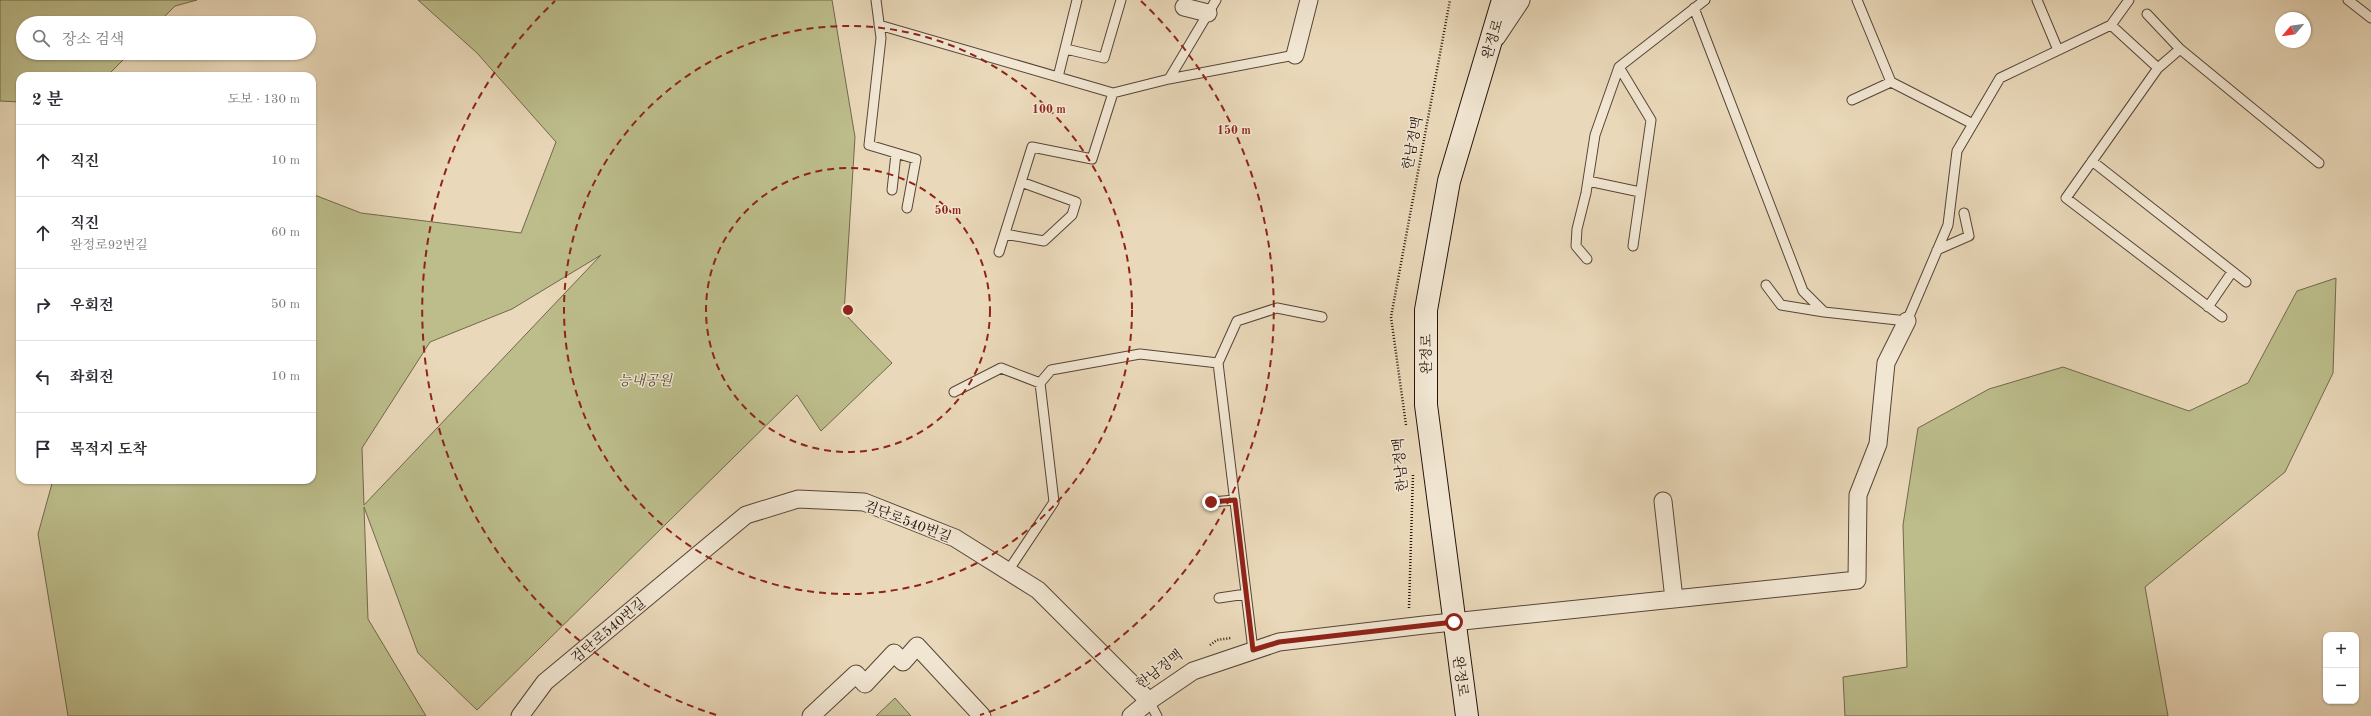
<!DOCTYPE html>
<html lang="ko">
<head>
<meta charset="utf-8">
<style>
	body { margin:0; font-family:"Old Standard TT","Noto Serif KR",serif; background:#f2f2f3; color:#2b2b33 }
	.controls { position:absolute; right:12px; bottom:12px; display:grid; overflow:hidden; border-radius:8px; box-shadow:0 1px 3px #0004 }
	.controls button { width:36px; height:36px; display:grid; place-items:center; padding:0; border:0; border-bottom:1px solid #e1e1e2; background:#fff; color:#2b2b33; font:20px sans-serif }
	.compass { position:absolute; left:2275px; top:12px; width:36px; height:36px; border-radius:50%; background:#fff; box-shadow:0 1px 3px #0004; rotate:241deg }
	.stop { position:absolute; width:12px; height:12px; margin:-9px; border:3px solid #8f2418; border-radius:50%; background:#fff }
	.stop.end { background:#8f2418; border-color:#fff; box-shadow:0 1px 4px #0008 }
	.list { margin:0; padding:0; list-style:none }
	h2 { display:flex; justify-content:space-between; align-items:center; height:52px; margin:0; padding:0 16px; font-size:17px }
	h2 small { font-size:13px; font-weight:400; color:#7c7c81 }
	.list li { display:grid; grid-template-columns:26px 1fr auto; gap:12px; align-items:center; box-sizing:border-box; height:72px; padding:0 16px; border-top:1px solid #e1e1e2 }
	.list b { display:block; font-size:15px; white-space:nowrap }
	.list p { margin:0; font-size:13px; white-space:nowrap; color:#7c7c81 }
	.list em { font-size:13px; font-style:normal; color:#7c7c81 }
	.icon { flex:none; width:22px; height:22px; fill:none; stroke:currentColor; stroke-width:2; stroke-linecap:round; stroke-linejoin:round }
	.map { position:relative; flex:none; width:2371px; height:716px; overflow:hidden }
	.search { position:absolute; background:#fff; box-shadow:0 1px 3px #0004; left:16px; top:16px; width:300px; height:44px; display:flex; align-items:center; gap:10px; box-sizing:border-box; padding:0 14px; border-radius:22px; color:#7c7c81; font-size:15px }
	.panel { position:absolute; background:#fff; box-shadow:0 1px 3px #0004; left:16px; top:72px; width:300px; height:412px; border-radius:12px }
	.map>svg:first-child { display:block }
</style>
</head>
<body>
<div class="map">
<svg width="2371" height="716" viewBox="0 0 2371 716">
	<rect width="100%" height="100%" fill="#e9d8b9"/>
	<filter id="stains"><feTurbulence type="fractalNoise" baseFrequency=".005" numOctaves="4"/><feColorMatrix values="0 0 0 0 .2 0 0 0 0 .09 0 0 0 0 .02 0 0 0 .5 -.17"/></filter>
	<radialGradient id="worn" r=".72"><stop offset=".6" stop-color="#630" stop-opacity="0"/><stop offset="1" stop-color="#630" stop-opacity=".3"/></radialGradient>
	<!-- green -->
	<path fill="#bcbd8b" stroke="#71684c" fill-rule="evenodd" d="M 0,0 L 197,0 L 175,6 L 158,23 L 23,23 L 23,53 L 130,53 L 107,76 L 20,76 L 20,102 L 0,101 Z
		M 418,0 L 832,0 L 855,137 L 844,313 L 892,363 L 821,431 L 797,395 L 477,710 L 418,653 L 364,507 L 368,619 L 426,716 L 68,716 L 38,534 L 53,480 L 312,480 L 312,194 L 361,213 L 521,233 L 556,142 L 477,53 ZM 601,255 L 364,505 L 362,448 L 430,342 L 512,309 Z
		M 2336,278 L 2333,373 L 2285,472 L 2145,587 L 2168,716 L 1845,716 L 1843,677 L 1907,667 L 1903,525 L 1918,428 L 1989,389 L 2063,367 L 2189,411 L 2248,383 L 2297,291 Z
		M 895,698 L 911,716 L 876,716 Z"/>
	<g fill="none" stroke-linecap="round" stroke-linejoin="round">
		<!-- service casing -->
		<g stroke="#574537" stroke-width="11">
			<path id="service" d="M 876,0 L 881,38 L 869,145 L 916,159 L 907,208
				M 1857,0 L 1891,82
				M 2037,0 L 2058,50
				M 2348,0 L 2371,18
				M 1694,8 L 1803,291 L 1824,312 L 1907,321 L 1948,225 L 1957,151 L 2000,78 L 2111,25 L 2129,0
				M 2147,14 L 2180,49
				M 879,25 L 1113,93 L 1169,79 L 1216,0
				M 2111,25 L 2158,68
				M 1066,49 L 1104,58 L 1121,0
				M 1619,67 L 1651,120 L 1633,246
				M 1058,77 L 1077,0
				M 1169,79 L 1295,55
				M 1852,100 L 1891,82 L 1973,124
				M 2092,161 L 2246,282
				M 1588,181 L 1640,192
				M 892,190 L 896,154
				M 1005,234 L 1044,241 L 1072,215 L 1076,202 L 1021,182
				M 1937,250 L 1969,236 L 1964,213
				M 999,252 L 1032,147 L 1092,159 L 1113,93
				M 1587,259 L 1576,246 L 1577,229 L 1586,193 L 1595,135 L 1619,67 L 1705,0
				M 1766,285 L 1781,305 L 1824,312
				M 2208,307 L 2232,272
				M 2222,317 L 2066,198 L 2158,68 L 2180,49 L 2319,163
				M 954,392 L 1001,368 L 1040,383
				M 1211,502 L 1235,500
				M 1008,571 L 1054,502 L 1040,383 L 1051,370 L 1140,354 L 1218,363
				M 1219,598 L 1246,594
				M 1253,650 L 1218,363 L 1237,321 L 1277,308 L 1322,317
				M 1149,701 L 1157,716"/>
		</g>
		<!-- minor casing -->
		<g stroke="#574537" stroke-width="19">
			<path id="minor" d="M 1184,7 L 1208,13
				M 1295,55 L 1309,0
				M 1663,501 L 1674,599
				M 520,716 L 545,682 L 746,515 L 798,499 L 864,502 L 955,538 L 1038,590 L 1149,701
				M 811,716 L 856,674 L 865,684 L 894,653 L 903,662 L 917,646 L 982,716
				M 1131,716 L 1149,701 L 1193,671 L 1279,642 L 1424,625 L 1857,580 L 1858,495 L 1878,444 L 1886,363 L 1907,321"/>
		</g>
		<!-- tertiary casing -->
		<g stroke="#574537" stroke-width="23">
			<path id="tertiary" d="M 1495,36 L 1519,0"/>
		</g>
		<!-- secondary casing -->
		<g stroke="#26140c" stroke-width="24">
			<path id="secondary" d="M 1467,716 L 1426,405 L 1426,310 L 1449,181 L 1503,0"/>
		</g>
		<!-- path -->
		<path stroke="#26140c" stroke-width="2.5" stroke-dasharray="1 2" stroke-linecap="butt" d="M 1406,425 L 1391,317 L 1450,0
			M 1409,608 L 1413,474
			M 1210,645 L 1217,640 L 1231,638"/>
		<!-- service -->
		<use href="#service" stroke="#f1e6d2" stroke-width="9"/>
		<!-- minor -->
		<use href="#minor" stroke="#f1e6d2" stroke-width="17"/>
		<!-- tertiary -->
		<use href="#tertiary" stroke="#f1e6d2" stroke-width="21"/>
		<!-- secondary -->
		<use href="#secondary" stroke="#f1e6d2" stroke-width="22"/>
	</g>
	<g fill="none" stroke-linecap="round" stroke-linejoin="round">
		<!-- route -->
		<path stroke="#8f2418" stroke-width="5" d="M 1211,502 L 1235,500 L 1253,650 L 1279,642 L 1454,622"/>
	</g>
	<!-- distance rings -->
	<g fill="none" stroke="#8f2418" stroke-width="2" stroke-dasharray="7 5">
		<circle cx="848" cy="310" r="142"/>
		<circle cx="848" cy="310" r="284"/>
		<path d="M716 715A426 426 0 0 1 555 1M1141 1A426 426 0 0 1 980 715"/>
	</g>
	<g text-anchor="middle" stroke-width="3" stroke-linejoin="round" paint-order="stroke">
		<!-- street labels -->
		<g font-size="14" fill="#26140c" stroke="#f1e6d2">
			<text transform="translate(1492 39) rotate(-73)" y="5">완정로</text>
			<text transform="translate(1412 143) rotate(-79)" y="5">한남정맥</text>
			<text transform="translate(1426 354) rotate(-90)" y="5">완정로</text>
			<text transform="translate(1400 465) rotate(-95)" y="5">한남정맥</text>
			<text transform="translate(908 521) rotate(21)" y="5">검단로540번길</text>
			<text transform="translate(608 630) rotate(-40)" y="5">검단로540번길</text>
			<text transform="translate(1159 669) rotate(-37)" y="5">한남정맥</text>
			<text transform="translate(1461 676) rotate(82)" y="5">완정로</text>
		</g>
		<!-- park labels -->
		<g font-size="14" font-style="italic" fill="#5a4f38" stroke="#f1e6d2">
			<text x="645" y="385">능내공원</text>
		</g>
	</g>
	<circle cx="848" cy="310" r="6" fill="#8f2418" stroke="#f1e6d2" stroke-width="2"/>
	<g font-size="12" text-anchor="middle" font-weight="bold" fill="#8f2418" stroke="#f1e6d2" stroke-width="3" stroke-linejoin="round" paint-order="stroke">
		<text x="1049" y="113">100 m</text>
		<text x="1234" y="134">150 m</text>
		<text x="948" y="214">50 m</text>
	</g>
	<rect width="100%" height="100%" filter="url(#stains)"/>
	<rect width="100%" height="100%" fill="url(#worn)"/>
</svg>
<div class="controls">
<button>+</button>
<button>−</button>
</div>
<svg class="compass" viewBox="-18 -18 36 36"><path d="M0-13l5 13h-10z" fill="#e53935"/><path d="M0 13l5-13h-10z" fill="#7c7c81"/></svg>
<div class="stop" style="left:1454px;top:622px"></div>
<div class="stop end" style="left:1211px;top:502px"></div>
<div class="search"><svg class="icon" aria-label="search" viewBox="0 0 24 24"><circle cx="10" cy="10" r="6"/><path d="M15 15l6 6"/></svg>장소 검색</div>
<section class="panel">
<h2>2 분<small>도보 · 130 m</small></h2>
<ul class="list">
<li><svg class="icon" aria-label="ahead" viewBox="0 0 24 24"><path d="M12 20V5M6 11l6-6 6 6"/></svg><div><b>직진</b></div><em>10 m</em></li>
<li><svg class="icon" aria-label="ahead" viewBox="0 0 24 24"><path d="M12 20V5M6 11l6-6 6 6"/></svg><div><b>직진</b><p>완정로92번길</p></div><em>60 m</em></li>
<li><svg class="icon" aria-label="right" viewBox="0 0 24 24"><path d="M7 20v-9h11M14 6l5 5-5 5"/></svg><div><b>우회전</b></div><em>50 m</em></li>
<li><svg class="icon" aria-label="left" viewBox="0 0 24 24"><path d="M17 20v-9H6M10 6l-5 5 5 5"/></svg><div><b>좌회전</b></div><em>10 m</em></li>
<li><svg class="icon" aria-label="arrive" viewBox="0 0 24 24"><path d="M6 21V4h12l-3 4 3 4H6"/></svg><div><b>목적지 도착</b></div></li>
</ul>
</section>
</div>
</body>
</html>
